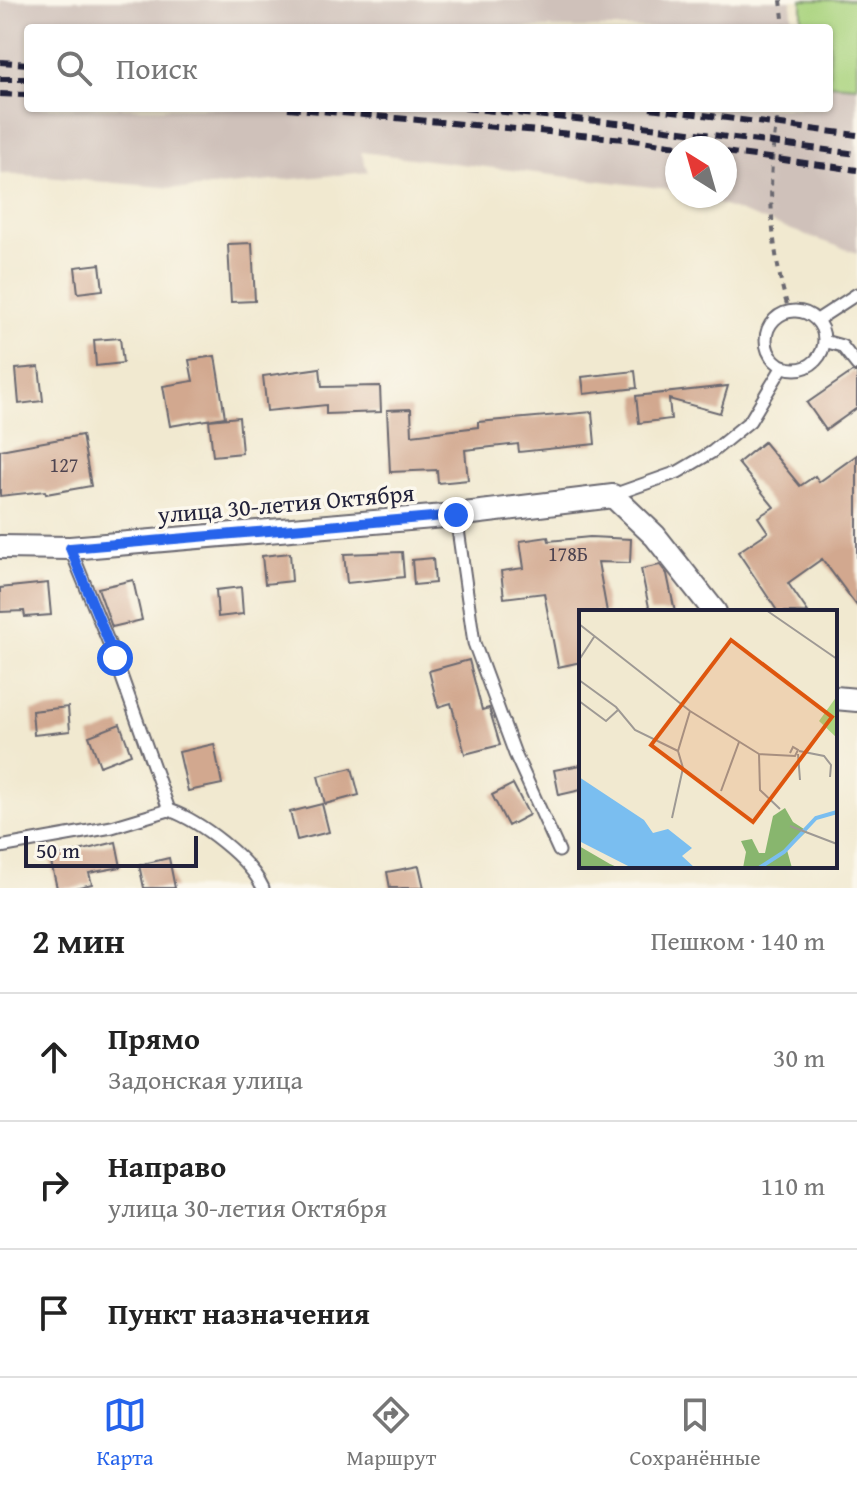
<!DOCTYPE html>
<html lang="ru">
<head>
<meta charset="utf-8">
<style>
	body { margin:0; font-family:"Gentium Book Plus",serif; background:#f6f6f6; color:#222 }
	.compass { position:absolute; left:665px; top:136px; width:72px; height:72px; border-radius:50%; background:#fff; box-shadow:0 2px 6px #0004; rotate:323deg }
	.scale { position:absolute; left:24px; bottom:20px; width:174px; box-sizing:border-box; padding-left:8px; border:4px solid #22223b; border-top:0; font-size:22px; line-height:28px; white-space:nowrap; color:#22223b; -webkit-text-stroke:6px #fbf7ec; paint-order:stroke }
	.stop { position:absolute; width:24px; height:24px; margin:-18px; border:6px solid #2563eb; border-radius:50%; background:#fff }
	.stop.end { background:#2563eb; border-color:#fff; box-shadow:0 2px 8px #0008 }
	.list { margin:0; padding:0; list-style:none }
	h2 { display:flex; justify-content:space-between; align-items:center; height:104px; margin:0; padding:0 32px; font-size:34px }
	h2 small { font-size:26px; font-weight:400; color:#767676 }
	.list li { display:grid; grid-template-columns:52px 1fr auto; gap:24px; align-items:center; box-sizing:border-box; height:128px; padding:0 32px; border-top:2px solid #e0e0e0 }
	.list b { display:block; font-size:30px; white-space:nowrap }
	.list p { margin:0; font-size:26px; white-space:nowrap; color:#767676 }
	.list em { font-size:26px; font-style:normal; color:#767676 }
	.icon { flex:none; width:44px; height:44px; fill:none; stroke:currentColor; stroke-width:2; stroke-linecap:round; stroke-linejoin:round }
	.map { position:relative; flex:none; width:857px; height:888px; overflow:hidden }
	.search { position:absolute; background:#fff; box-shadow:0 2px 6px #0004; left:24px; right:24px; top:24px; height:88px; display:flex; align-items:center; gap:20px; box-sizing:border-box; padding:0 28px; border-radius:8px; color:#767676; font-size:30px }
	.sheet { height:488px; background:#fff }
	nav { display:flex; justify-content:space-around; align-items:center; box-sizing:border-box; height:112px; border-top:2px solid #e0e0e0; background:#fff; font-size:22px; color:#767676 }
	nav a { display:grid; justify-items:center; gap:4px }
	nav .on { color:#2563eb }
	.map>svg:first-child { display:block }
</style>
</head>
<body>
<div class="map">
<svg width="857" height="888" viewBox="0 0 857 888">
	<rect width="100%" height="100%" fill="#fbf7ec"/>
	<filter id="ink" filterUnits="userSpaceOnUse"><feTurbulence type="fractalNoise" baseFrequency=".0125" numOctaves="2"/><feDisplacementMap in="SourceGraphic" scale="16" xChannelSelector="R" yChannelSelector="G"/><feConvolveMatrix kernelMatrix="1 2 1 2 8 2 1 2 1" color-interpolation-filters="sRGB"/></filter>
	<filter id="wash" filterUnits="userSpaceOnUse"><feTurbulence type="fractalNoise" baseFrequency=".006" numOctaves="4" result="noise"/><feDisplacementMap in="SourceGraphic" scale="32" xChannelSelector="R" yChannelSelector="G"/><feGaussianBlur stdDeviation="1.8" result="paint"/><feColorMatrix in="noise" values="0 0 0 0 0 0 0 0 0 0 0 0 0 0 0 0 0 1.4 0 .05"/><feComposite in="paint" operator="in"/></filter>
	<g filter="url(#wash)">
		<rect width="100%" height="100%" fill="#f1e9d0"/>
		<!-- industrial -->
		<path fill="#cfc1ba" d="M 0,0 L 791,0 L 793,28 L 28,28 L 28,108 L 829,108 L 829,86 L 857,83 L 857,253 L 695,196 L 725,196 L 725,148 L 677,148 L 677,190 L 361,152 L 368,172 L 186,189 L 0,173 Z"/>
		<!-- green -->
		<path fill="#abd480" stroke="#667b5e" stroke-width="2" d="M 802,0 L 857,0 L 857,86 L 829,84 L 829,28 L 802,28 Z"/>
		<g id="blocks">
			<!-- building -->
			<path fill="#d2a88f" d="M 252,243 L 255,301 L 231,302 L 228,244 Z
				M 100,264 L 103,290 L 78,293 L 75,267 Z
				M 120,338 L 123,363 L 96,366 L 94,340 Z
				M 215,356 L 225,417 L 170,426 L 163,386 L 193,381 L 189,360 Z
				M 39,367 L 43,401 L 19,404 L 16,369 Z
				M 320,368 L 322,387 L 380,386 L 381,412 L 326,414 L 326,405 L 267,411 L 263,376 Z
				M 635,371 L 637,388 L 584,394 L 582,377 Z
				M 852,372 L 857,373 L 857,408 L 826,430 L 807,403 Z
				M 728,386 L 720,413 L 669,399 L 671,419 L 639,423 L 636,396 Z
				M 411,409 L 412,435 L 478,427 L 478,422 L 592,412 L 595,444 L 519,452 L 518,444 L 465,450 L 468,480 L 438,483 L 437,470 L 390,472 L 387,410 Z
				M 239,417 L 242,453 L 213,456 L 209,420 Z
				M 82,435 L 91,486 L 46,494 L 45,491 L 0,496 L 0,450 Z
				M 764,442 L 800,486 L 815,476 L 819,482 L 857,455 L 857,606 L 822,559 L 788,583 L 808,612 L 778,612 L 738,552 L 768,532 L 758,517 L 774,507 L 738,463 Z
				M 548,537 L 549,541 L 590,537 L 631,539 L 630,563 L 598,562 L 607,612 L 581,612 L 581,662 L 558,667 L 544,593 L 504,598 L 501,571 L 524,568 L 520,541 Z
				M 402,552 L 404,577 L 347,583 L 344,554 Z
				M 290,553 L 292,581 L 265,584 L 262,556 Z
				M 433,558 L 435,583 L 414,585 L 412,560 Z
				M 660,565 L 667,574 L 675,612 L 650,612 L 641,569 Z
				M 133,580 L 142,620 L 112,627 L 98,588 Z
				M 48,583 L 51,615 L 25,617 L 24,611 L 0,612 L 0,588 Z
				M 241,587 L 243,614 L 218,617 L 216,590 Z
				M 469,660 L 482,710 L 489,708 L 500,745 L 465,754 L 451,703 L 438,707 L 429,671 Z
				M 68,707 L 70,731 L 34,735 L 32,711 Z
				M 120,724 L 131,754 L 100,766 L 89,736 Z
				M 214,744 L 222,784 L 188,791 L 179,752 Z
				M 581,765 L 581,790 L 559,795 L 554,770 Z
				M 352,768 L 359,795 L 325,804 L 318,776 Z
				M 513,784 L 529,815 L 508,826 L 492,795 Z
				M 322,804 L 329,832 L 297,840 L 290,812 Z
				M 116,842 L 121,867 L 89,873 L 92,884 L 75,888 L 57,888 L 50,858 Z
				M 169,858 L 175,888 L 144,888 L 139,865 Z
				M 419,866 L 424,888 L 390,888 L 387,872 Z"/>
		</g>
	</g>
	<g filter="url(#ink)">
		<use href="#blocks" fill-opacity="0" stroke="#6a686f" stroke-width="2"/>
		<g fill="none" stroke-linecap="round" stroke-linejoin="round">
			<!-- service casing -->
			<g stroke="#6a686f" stroke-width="15">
				<path id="service" d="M766 340a29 29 0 1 1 58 0a29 29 0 1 1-58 0Z
					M 817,320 L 857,294
					M 824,341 L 842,346 L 857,365
					M 613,495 L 678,472 L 712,452 L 750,421 L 783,366
					M 456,515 L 474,643 L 515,754 L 559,851
					M 70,548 L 115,658 L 169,810 C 200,821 249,858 263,888
					M 0,847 L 112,827 L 169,810"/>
			</g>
			<!-- minor casing -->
			<g stroke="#6a686f" stroke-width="26">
				<path id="minor" d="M 0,547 L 70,548 L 456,515 L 613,496 L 655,536 L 715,612
					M 835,698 L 857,700"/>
			</g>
			<!-- path -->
			<path stroke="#6a686f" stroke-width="4" stroke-dasharray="6 6" stroke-linecap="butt" d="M 781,0 L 784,28
				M 779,108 C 766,173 769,248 789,311"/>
			<!-- service -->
			<use href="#service" stroke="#fff" stroke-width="11"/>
			<!-- minor -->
			<use href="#minor" stroke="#fff" stroke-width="22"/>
			<!-- rail -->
			<path stroke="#22223b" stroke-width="6" stroke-dasharray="12 6" stroke-linecap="butt" d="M 0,62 L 28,64
				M 0,79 L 28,79
				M 0,94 L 28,95
				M 288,108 L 625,139 L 693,148
				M 464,108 L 628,124 L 857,154
				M 650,108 L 857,135
				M 725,152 L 857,170"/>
		</g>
	</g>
	<g fill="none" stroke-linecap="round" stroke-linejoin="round" filter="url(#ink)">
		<!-- route -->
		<path stroke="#2563eb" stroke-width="10" d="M 115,658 L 70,548 L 456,515"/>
	</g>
	<g text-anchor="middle" stroke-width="7" stroke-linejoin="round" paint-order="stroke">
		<!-- number labels -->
		<g font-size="20" fill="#4e4450">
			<text x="64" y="472">127</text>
			<text x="568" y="561">178Б</text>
		</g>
		<!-- street labels -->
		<g font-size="24" fill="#22223b" stroke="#fbf7ec">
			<text transform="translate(286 504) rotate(-5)" y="8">улица 30-летия Октября</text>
		</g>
	</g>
	<!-- overview -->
	<g transform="translate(579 610)">
		<rect width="258" height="258" fill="#f1e9d0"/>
		<path d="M 258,86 L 258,128 L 240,111 Z" fill="#abd480"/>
		<path d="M 206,198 L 214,212 L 228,221 L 208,240 L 213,258 L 164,258 L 167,242 L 162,231 L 173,229 L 180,243 L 186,243 L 194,206 ZM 0,236 L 31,254 L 40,258 L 0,258 Z" fill="#88b66e"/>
		<path d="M 0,167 L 65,210 L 74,223 L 89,219 L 113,238 L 103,246 L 116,258 L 53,258 L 0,231 Z" fill="#7abef0"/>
		<path fill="none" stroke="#7abef0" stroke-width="4" d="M 180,258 L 205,242 L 237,208 L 258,202"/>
		<path fill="none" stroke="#9e9994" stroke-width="2" d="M 187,0 L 258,49M 0,14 L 111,101 L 180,144 L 181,180 L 201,199M 0,50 L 15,27M 0,70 L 37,97 L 56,120 L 99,141M 0,91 L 27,111 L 39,100M 220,141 L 245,146 L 252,155 L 251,167M 180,144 L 216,146 L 219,140 L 214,137 L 211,143M 219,144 L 221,170M 142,181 L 160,132M 93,208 L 104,158 L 99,141 L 111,101M 211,216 L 258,234"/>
		<path fill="#de560e" fill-opacity="0.15" stroke="#de560e" stroke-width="4" d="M 152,30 L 253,107 L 174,212 L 72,135 Z"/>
		<rect width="258" height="258" fill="none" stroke="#22223b" stroke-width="4"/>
	</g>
</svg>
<svg class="compass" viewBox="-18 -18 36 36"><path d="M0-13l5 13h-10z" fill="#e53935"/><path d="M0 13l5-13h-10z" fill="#767676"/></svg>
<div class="scale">50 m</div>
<div class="stop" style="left:115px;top:658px"></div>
<div class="stop end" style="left:456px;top:515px"></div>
<div class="search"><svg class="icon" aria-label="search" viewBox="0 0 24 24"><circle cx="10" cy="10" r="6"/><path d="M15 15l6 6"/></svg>Поиск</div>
</div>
<section class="sheet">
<h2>2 мин<small>Пешком · 140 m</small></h2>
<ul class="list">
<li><svg class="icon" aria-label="ahead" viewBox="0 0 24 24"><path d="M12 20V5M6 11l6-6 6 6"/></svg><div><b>Прямо</b><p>Задонская улица</p></div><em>30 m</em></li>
<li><svg class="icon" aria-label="right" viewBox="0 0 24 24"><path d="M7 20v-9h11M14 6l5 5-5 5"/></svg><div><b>Направо</b><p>улица 30-летия Октября</p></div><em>110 m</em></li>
<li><svg class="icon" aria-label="arrive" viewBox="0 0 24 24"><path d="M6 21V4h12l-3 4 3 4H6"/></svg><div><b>Пункт назначения</b></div></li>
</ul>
</section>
<nav>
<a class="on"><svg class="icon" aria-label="map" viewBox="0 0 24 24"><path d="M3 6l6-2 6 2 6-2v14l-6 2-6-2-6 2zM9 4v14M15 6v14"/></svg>Карта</a>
<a><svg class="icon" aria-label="directions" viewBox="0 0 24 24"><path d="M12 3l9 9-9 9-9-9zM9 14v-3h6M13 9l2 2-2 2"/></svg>Маршрут</a>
<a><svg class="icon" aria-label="saved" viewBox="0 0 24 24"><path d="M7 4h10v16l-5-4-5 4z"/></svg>Сохранённые</a>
</nav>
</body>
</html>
